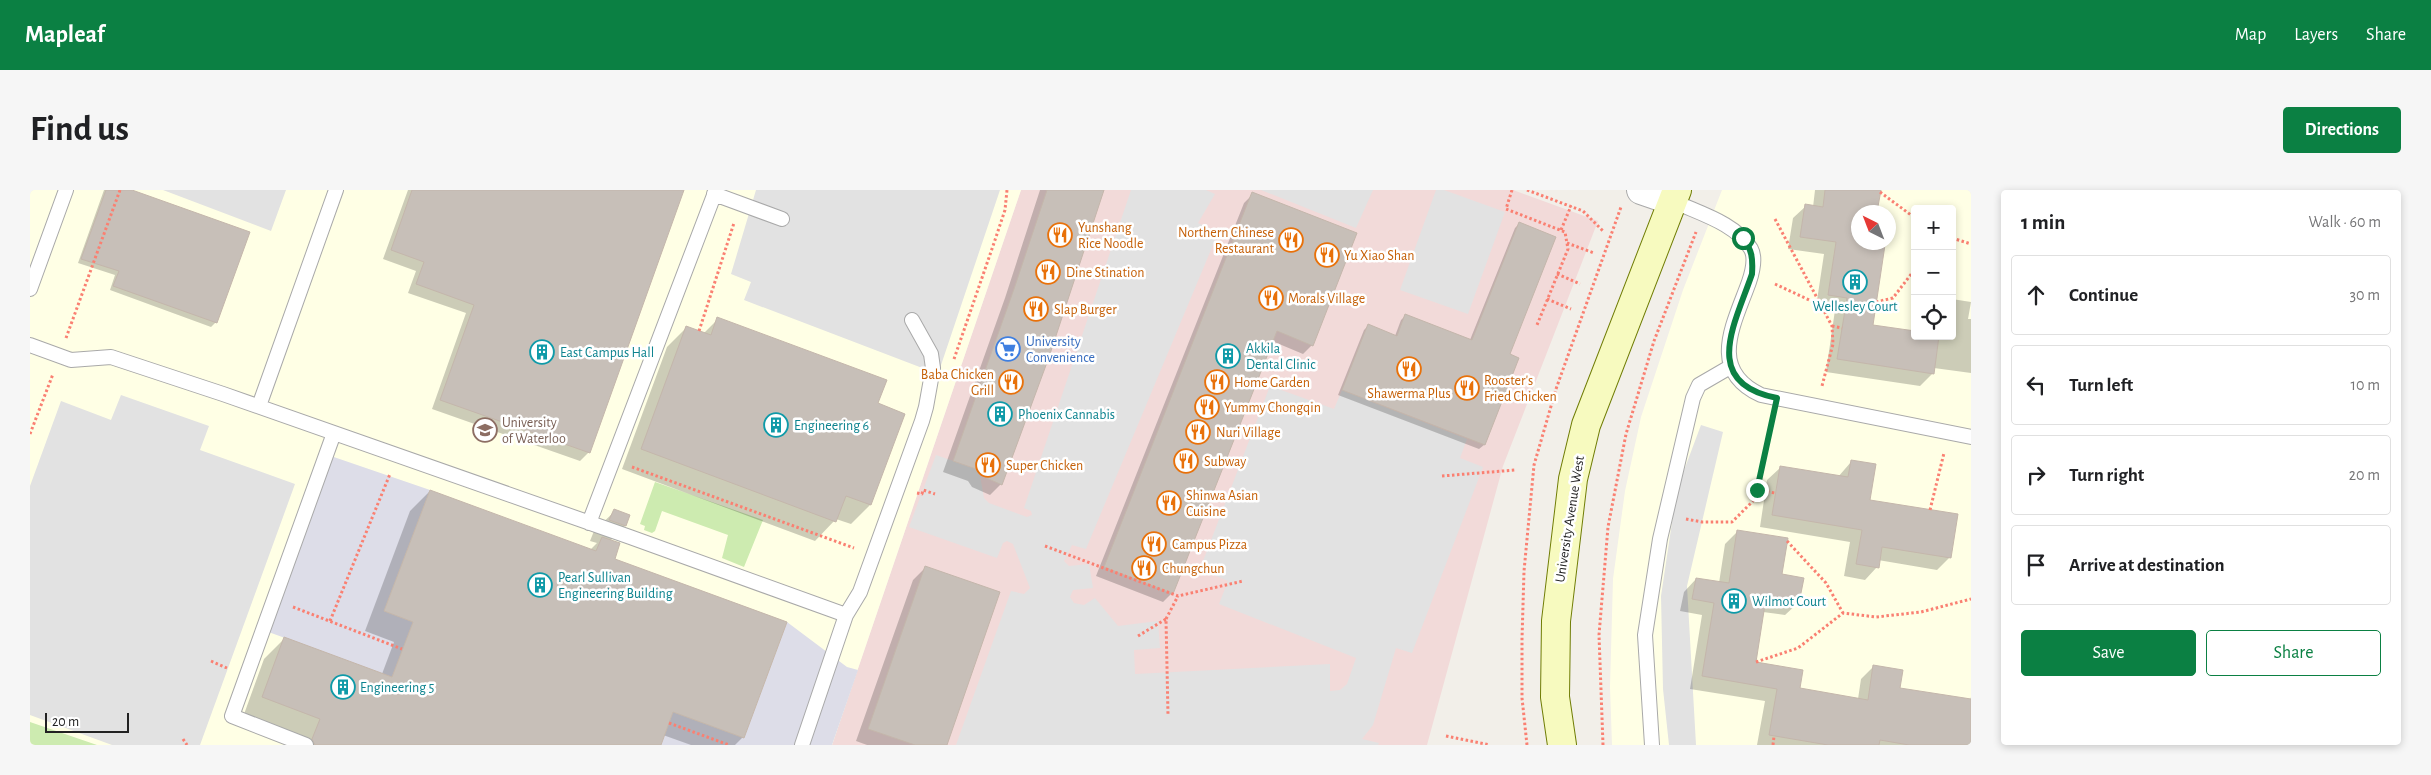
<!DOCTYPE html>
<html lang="en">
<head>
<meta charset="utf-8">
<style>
	body { margin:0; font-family:"Alegreya Sans",sans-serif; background:#f6f6f6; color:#202124 }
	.controls { position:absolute; right:15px; top:15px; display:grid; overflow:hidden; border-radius:5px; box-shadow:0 2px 8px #0003 }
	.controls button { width:45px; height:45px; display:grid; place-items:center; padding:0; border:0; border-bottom:1px solid #e0e0e0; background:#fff; color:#202124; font:25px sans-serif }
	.compass { position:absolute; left:1821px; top:15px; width:45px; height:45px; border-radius:50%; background:#fff; box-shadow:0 2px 8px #0003; rotate:318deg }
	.scale { position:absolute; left:15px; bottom:12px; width:84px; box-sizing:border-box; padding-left:5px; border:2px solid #222; border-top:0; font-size:14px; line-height:18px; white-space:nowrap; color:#222; -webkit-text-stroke:4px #fff; paint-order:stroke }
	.stop { position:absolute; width:15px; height:15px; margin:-11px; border:4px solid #0b8043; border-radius:50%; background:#fff }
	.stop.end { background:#0b8043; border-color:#fff; box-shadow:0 1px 5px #0008 }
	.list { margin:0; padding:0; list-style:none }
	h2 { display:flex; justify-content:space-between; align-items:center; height:65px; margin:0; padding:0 20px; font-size:21px }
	h2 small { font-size:16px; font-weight:400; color:#757577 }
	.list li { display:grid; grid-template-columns:32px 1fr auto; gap:15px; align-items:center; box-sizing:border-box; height:80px; margin:0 10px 10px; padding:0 10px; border:1px solid #e0e0e0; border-radius:5px }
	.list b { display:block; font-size:19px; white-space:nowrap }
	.list em { font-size:16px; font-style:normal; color:#757577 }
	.actions { display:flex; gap:10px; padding:15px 20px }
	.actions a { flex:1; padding:11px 0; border:1px solid #0b8043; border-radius:5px; text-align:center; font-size:18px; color:#0b8043 }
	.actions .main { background:#0b8043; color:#fff }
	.icon { flex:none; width:28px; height:28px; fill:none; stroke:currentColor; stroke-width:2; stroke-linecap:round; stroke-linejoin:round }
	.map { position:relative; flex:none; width:1941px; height:555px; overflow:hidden; border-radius:5px }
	header { display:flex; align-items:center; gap:30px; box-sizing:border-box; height:70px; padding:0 25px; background:#0b8043; color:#fff }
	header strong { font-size:24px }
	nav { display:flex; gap:28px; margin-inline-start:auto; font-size:18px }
	.intro { display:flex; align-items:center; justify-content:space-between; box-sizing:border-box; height:120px; padding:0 30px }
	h1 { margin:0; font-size:35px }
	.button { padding:12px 22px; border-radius:5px; background:#0b8043; color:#fff; font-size:18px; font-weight:700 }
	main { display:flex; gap:30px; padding:0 30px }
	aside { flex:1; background:#fff; border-radius:5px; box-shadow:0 2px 8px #0003 }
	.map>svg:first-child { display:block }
</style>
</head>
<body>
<header>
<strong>Mapleaf</strong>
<nav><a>Map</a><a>Layers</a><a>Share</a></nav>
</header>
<div class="intro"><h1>Find us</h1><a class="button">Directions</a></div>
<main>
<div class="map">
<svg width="1941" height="555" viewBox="0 0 1941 555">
	<rect width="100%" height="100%" fill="#f2efe9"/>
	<!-- commercial -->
	<path fill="#f2dad9" d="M 991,0 L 1483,0 L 1568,31 L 1473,276 L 1397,555 L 802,555 Z"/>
	<!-- education -->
	<path fill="#ffffe5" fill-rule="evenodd" d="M 0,0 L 991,0 L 802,555 L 0,555 Z
		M 1692,0 L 1941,0 L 1941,555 L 1582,555 L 1580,497 L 1583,389 L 1595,301 L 1611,227 L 1653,100 ZM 1885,19 L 1922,19 L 1922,146 L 1885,146 ZM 1828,22 L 1858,22 L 1858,52 L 1828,52 Z"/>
	<!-- grass -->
	<path fill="#cdebb0" d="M 625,292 L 733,330 L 714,377 L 692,368 L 698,345 L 632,321 L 625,341 L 622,343 L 614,340 L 615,336 L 610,334 Z
		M 0,532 L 67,555 L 0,555 Z"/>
	<!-- parking -->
	<path fill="#e2e2e2" d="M 133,0 L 256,0 L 241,41 Z
		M 726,0 L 970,0 L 908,184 L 714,110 L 721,92 L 701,84 Z
		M 1101,0 L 1176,0 L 1185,4 L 1168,33 L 1188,43 L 1056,359 L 1042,355 L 1034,371 L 1039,376 L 1059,374 L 1063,398 L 1043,400 L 1040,407 L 1044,413 L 1054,415 L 1065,408 L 1088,436 L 1128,431 L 1130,458 L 1104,460 L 1105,484 L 1300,474 L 1300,501 L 1310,500 L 1317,494 L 1326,468 L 1189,414 L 1198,391 L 1170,379 L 1240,196 L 1304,219 L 1312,200 L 1437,249 L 1430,268 L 1453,277 L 1382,463 L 1366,458 L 1343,535 L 1332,549 L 1349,553 L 1348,555 L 926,555 L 981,401 L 994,404 L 1000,398 L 983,354 L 977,351 L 973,353 L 967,368 L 879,337 L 906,265 L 949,280 L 954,308 L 959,313 L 997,327 L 1002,325 L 1001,321 L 994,318 Z
		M 1231,0 L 1343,0 L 1326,38 Z
		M 1406,0 L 1414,0 L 1475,22 L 1438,124 L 1370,100 Z
		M 91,205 L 179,236 L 170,260 L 265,294 L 170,555 L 82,555 L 0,525 L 0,296 L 31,211 L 81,230 Z
		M 1671,235 L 1693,242 L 1657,396 L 1666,555 L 1639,555 L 1633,499 L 1631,406 L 1647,299 Z"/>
	<!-- plaza -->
	<path fill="#dddde8" d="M 295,264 L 400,300 L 354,421 L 383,432 L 362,487 L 233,440 Z
		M 757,432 L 817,477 L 828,480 L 802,555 L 631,555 L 643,522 L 714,548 Z"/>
	<!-- shadow -->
	<path fill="#0003" d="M 74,0 L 98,0 L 186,132 L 181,137 L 80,100 L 85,85 L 48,73 Z
		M 378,0 L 653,0 L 559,262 L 550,271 L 402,219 L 436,123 L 378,103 L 386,81 L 353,69 Z
		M 1010,0 L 1073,0 L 971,294 L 960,305 L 942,297 L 938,291 L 913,282 L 975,108 Z
		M 1785,0 L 1849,0 L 1846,22 L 1828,22 L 1828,52 L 1841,52 L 1841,136 L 1885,146 L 1922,146 L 1922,109 L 1941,112 L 1938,129 L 1941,129 L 1941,183 L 1904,178 L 1903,183 L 1890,196 L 1796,182 L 1805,120 L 1786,117 L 1794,64 L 1758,59 L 1763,28 L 1776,16 L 1783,17 Z
		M 1223,4 L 1282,155 L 1273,164 L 1242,151 L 1142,403 L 1133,412 L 1066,386 L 1214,13 Z
		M 1489,34 L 1478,165 L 1487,169 L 1454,255 L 1449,259 L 1308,205 L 1334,140 L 1338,136 L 1365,146 L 1371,130 L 1376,125 L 1440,150 L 1485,38 Z
		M 688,129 L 846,214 L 840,315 L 821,334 L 806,329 L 785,351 L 592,279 L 637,157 L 656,138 L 673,144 Z
		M 1821,272 L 1839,311 L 1920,367 L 1907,380 L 1848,370 L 1847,377 L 1835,390 L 1814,386 L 1820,352 L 1730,337 L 1737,290 L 1750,278 L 1808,287 Z
		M 400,301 L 560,360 L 567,353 L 560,351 L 564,341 L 585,321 L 598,326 L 595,336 L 580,351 L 583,369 L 713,547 L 705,555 L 661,555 L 633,545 L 629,555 L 269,555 L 213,527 L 234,469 L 254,449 L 352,484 L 364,452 L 335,441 L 380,321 Z
		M 1708,341 L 1750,385 L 1768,413 L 1755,425 L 1733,422 L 1724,473 L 1768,499 L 1828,509 L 1831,489 L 1844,476 L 1869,499 L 1940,511 L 1941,507 L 1941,555 L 1727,555 L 1735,511 L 1660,499 L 1672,425 L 1650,421 L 1654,402 L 1666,389 L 1689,393 L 1695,354 Z
		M 895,378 L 916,555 L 837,555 L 826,551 L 883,390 Z"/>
	<!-- building -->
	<path fill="#c7bfb8" stroke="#c4b6ab" d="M 76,0 L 102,0 L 220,42 L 187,133 L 83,96 L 89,81 L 51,69 Z
		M 382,0 L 654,0 L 560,263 L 410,210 L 444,115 L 386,94 L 394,72 L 361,60 Z
		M 1017,0 L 1074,0 L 1019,167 L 972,295 L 952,286 L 949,280 L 923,271 L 985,96 Z
		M 1795,0 L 1851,0 L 1847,22 L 1828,22 L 1828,52 L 1855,55 L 1843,135 L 1885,141 L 1885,146 L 1909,146 L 1904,184 L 1807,169 L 1817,108 L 1798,105 L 1806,52 L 1770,47 L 1775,14 L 1793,17 Z
		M 1222,2 L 1327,43 L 1283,156 L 1247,141 L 1143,404 L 1074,377 Z
		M 1489,32 L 1526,47 L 1480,164 L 1489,168 L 1455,255 L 1312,200 L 1338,134 L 1367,146 L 1375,124 L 1442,150 Z
		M 687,127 L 857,190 L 848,213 L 875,224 L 841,315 L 816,306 L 806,332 L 611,259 L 656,136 L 681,145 Z
		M 1821,270 L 1846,274 L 1840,310 L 1928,324 L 1921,368 L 1852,357 L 1849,378 L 1826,374 L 1832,340 L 1742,325 L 1750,276 L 1818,287 Z
		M 400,300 L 566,361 L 572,347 L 590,353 L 585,369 L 757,432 L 714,548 L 643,522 L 631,555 L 285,555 L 282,549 L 290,529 L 232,507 L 254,447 L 362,487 L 383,432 L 354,421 Z
		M 584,319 L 600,325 L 596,336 L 579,330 Z
		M 1707,340 L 1758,348 L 1752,384 L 1774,388 L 1769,413 L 1736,408 L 1726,472 L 1773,480 L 1770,498 L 1838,510 L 1843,475 L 1873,480 L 1870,498 L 1941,509 L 1941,555 L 1879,555 L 1850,550 L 1849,555 L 1798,555 L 1739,545 L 1747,499 L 1672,486 L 1684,413 L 1662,409 L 1666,388 L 1699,393 Z
		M 895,376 L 970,402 L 917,555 L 885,555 L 838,539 Z"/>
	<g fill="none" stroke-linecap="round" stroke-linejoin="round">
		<!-- service casing -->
		<g stroke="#a9a9a9" stroke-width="16">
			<path id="service" d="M 684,4 L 752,29
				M 1643,11 C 1668,23 1706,33 1721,59 C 1726,68 1722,83 1719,92 C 1704,134 1677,180 1731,205 L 1941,247
				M 0,99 L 36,0
				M 0,155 L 41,170 L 81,167 L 193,204 L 600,347 L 816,425
				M 229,216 L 306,0
				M 559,333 L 686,0
				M 276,555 L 202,526 L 304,243
				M 772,555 L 816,425 L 830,402 L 892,231 L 896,217 L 903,178 L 901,164 L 882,130
				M 1622,555 L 1615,445 L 1630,349 L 1663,208 L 1669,195 L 1700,177"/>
		</g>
		<!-- tertiary casing -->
		<g stroke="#a9a9a9" stroke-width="30">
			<path id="tertiary" d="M 1611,0 L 1643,11"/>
		</g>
		<!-- secondary casing -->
		<g stroke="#707d05" stroke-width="30">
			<path id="secondary" d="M 1532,555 L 1525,507 L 1526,431 L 1543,289 L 1556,235 L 1647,0"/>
		</g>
		<!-- path -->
		<path stroke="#fa8072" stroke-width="3" stroke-dasharray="2.5 2.5" stroke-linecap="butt" d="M 1482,0 L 1476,19 L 1535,42 L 1538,59 L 1507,135
			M 1497,0 L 1553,21 L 1573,41
			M 1850,2 L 1885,28
			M 1745,29 L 1802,136 L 1803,154 L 1792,196
			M 1531,40 L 1541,16
			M 1922,48 L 1941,54
			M 1537,53 L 1564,63
			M 1527,84 L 1550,94
			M 1745,94 L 1790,115
			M 1517,109 L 1541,119
			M 1846,112 L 1863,108 L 1885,79
			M 1802,136 L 1812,138
			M 669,141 L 704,33
			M 36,148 L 90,0
			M 924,169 L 964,53 L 975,20 L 977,0
			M 0,244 L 23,184
			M 602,277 L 824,358
			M 1412,286 L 1485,280
			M 1727,300 L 1745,303
			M 887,303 L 892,304 L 893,300 L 905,304
			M 1900,320 L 1914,263
			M 1656,329 L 1672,332 L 1702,332 L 1724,310 L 1743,229
			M 1757,351 L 1796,393 L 1813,423
			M 1015,356 L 1148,406 L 1213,391
			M 263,417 L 372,459
			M 1136,429 L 1148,406
			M 300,431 L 360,284
			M 1108,446 L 1136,429 L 1138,525
			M 181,471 L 197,478
			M 1726,472 L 1768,458 L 1813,423 L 1846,427 L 1891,422 L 1941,409
			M 639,533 L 699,555
			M 1416,546 L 1460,555
			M 153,549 L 157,555
			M 1497,555 L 1492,508 L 1492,449 L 1494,381 L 1504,275 L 1526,199 L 1591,17
			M 1573,555 L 1569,445 L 1578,337 L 1596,244 L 1624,151 L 1666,42
			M 1743,555 L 1744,546"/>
		<!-- service -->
		<use href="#service" stroke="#fff" stroke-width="14"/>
		<!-- tertiary -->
		<use href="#tertiary" stroke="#fff" stroke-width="28"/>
		<!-- secondary -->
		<use href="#secondary" stroke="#f7fabf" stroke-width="28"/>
	</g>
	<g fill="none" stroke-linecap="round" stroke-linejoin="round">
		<!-- route -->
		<path stroke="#0b8043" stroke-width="6" d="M 1713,48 C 1722,60 1723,68 1722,84 C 1705,134 1670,193 1747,208 L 1727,300"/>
	</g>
	<!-- icons -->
	<defs>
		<g id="restaurant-ring" transform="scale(1.25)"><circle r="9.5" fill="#fff" stroke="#e8710a" stroke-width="1.5"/><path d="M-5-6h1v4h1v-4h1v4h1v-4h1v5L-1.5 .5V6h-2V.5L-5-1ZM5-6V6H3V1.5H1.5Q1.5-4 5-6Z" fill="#e8710a"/></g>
		<g id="building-ring" transform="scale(1.25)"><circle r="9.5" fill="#fff" stroke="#0f9aa8" stroke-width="1.5"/><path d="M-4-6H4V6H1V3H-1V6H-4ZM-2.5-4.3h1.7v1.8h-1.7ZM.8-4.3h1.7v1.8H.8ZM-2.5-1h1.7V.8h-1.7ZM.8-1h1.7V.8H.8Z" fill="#0f9aa8"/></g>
		<g id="supermarket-ring" transform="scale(1.25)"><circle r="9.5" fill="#fff" stroke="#3f7fe0" stroke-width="1.5"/><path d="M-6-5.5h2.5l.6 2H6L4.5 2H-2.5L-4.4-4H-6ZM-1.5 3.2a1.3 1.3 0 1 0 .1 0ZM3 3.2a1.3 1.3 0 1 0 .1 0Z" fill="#3f7fe0"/></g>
		<g id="university-ring" transform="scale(1.25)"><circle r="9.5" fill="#fff" stroke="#8d6e63" stroke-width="1.5"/><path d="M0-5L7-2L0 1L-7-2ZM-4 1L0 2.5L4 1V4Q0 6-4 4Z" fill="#8d6e63"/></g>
	</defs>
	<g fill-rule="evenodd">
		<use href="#restaurant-ring" x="1030" y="45"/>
		<use href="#restaurant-ring" x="1261" y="50"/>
		<use href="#restaurant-ring" x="1297" y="65"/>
		<use href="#restaurant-ring" x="1018" y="82"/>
		<use href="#building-ring" x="1825" y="92"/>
		<use href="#restaurant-ring" x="1241" y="108"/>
		<use href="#restaurant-ring" x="1006" y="119"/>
		<use href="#supermarket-ring" x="978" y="159"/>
		<use href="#building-ring" x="512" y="162"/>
		<use href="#building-ring" x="1198" y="166"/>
		<use href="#restaurant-ring" x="1379" y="179"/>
		<use href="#restaurant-ring" x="981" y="192"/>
		<use href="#restaurant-ring" x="1187" y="192"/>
		<use href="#restaurant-ring" x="1437" y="198"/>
		<use href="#restaurant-ring" x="1177" y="217"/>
		<use href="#building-ring" x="970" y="224"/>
		<use href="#building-ring" x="746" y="235"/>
		<use href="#university-ring" x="455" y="240"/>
		<use href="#restaurant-ring" x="1168" y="242"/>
		<use href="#restaurant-ring" x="1156" y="271"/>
		<use href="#restaurant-ring" x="958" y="275"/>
		<use href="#restaurant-ring" x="1139" y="313"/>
		<use href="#restaurant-ring" x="1124" y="354"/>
		<use href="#restaurant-ring" x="1114" y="378"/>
		<use href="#building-ring" x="510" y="395"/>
		<use href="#building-ring" x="1704" y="411"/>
		<use href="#building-ring" x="313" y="497"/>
	</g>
	<g text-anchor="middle" stroke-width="5" stroke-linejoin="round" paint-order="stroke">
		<!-- food labels -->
		<g font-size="14" fill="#c56008" stroke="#fff" text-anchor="start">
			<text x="1048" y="42">Yunshang<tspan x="1048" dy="16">Rice Noodle</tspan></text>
			<text x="1244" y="47" text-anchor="end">Northern Chinese<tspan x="1244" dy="16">Restaurant</tspan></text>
			<text x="1314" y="70">Yu Xiao Shan</text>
			<text x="1036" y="87">Dine Stination</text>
			<text x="1258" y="113">Morals Village</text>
			<text x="1024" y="124">Slap Burger</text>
			<text x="964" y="189" text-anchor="end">Baba Chicken<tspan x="964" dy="16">Grill</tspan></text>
			<text x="1454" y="195">Rooster's<tspan x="1454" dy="16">Fried Chicken</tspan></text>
			<text x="1204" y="197">Home Garden</text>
			<text x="1379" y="208" text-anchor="middle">Shawerma Plus</text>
			<text x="1194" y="222">Yummy Chongqin</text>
			<text x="1186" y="247">Nuri Village</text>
			<text x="1174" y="276">Subway</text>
			<text x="976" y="280">Super Chicken</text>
			<text x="1156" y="310">Shinwa Asian<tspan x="1156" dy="16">Cuisine</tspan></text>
			<text x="1142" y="359">Campus Pizza</text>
			<text x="1132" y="383">Chungchun</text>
		</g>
		<!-- culture labels -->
		<g font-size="14" fill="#0d838f" stroke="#fff" text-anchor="start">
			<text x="1825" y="121" text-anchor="middle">Wellesley Court</text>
			<text x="1216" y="163">Akkila<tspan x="1216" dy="16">Dental Clinic</tspan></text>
			<text x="530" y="167">East Campus Hall</text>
			<text x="988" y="229">Phoenix Cannabis</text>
			<text x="764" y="240">Engineering 6</text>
			<text x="528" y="392">Pearl Sullivan<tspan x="528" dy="16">Engineering Building</tspan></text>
			<text x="1722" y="416">Wilmot Court</text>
			<text x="330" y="502">Engineering 5</text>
		</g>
		<!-- shop labels -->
		<g font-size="14" fill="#366cbe" stroke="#fff" text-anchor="start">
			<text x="996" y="156">University<tspan x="996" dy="16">Convenience</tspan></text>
		</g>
		<!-- education labels -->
		<g font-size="14" fill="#785e54" stroke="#fff" text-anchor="start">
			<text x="472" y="237">University<tspan x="472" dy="16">of Waterloo</tspan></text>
		</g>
		<!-- street labels -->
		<g font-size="14" fill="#222" stroke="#fff">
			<text transform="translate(1539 329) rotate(-81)" y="5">University Avenue West</text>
		</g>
	</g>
</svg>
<div class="controls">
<button>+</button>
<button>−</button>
<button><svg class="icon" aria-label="locate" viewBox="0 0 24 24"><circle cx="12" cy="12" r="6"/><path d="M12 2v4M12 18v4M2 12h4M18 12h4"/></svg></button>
</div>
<svg class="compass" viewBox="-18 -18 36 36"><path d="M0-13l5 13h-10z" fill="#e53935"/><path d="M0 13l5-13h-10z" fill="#757577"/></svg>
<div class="scale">20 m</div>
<div class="stop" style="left:1713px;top:48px"></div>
<div class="stop end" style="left:1727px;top:300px"></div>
</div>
<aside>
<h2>1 min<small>Walk · 60 m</small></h2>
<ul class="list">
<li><svg class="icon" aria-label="ahead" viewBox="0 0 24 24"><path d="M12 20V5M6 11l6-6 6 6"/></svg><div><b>Continue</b></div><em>30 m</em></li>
<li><svg class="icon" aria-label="left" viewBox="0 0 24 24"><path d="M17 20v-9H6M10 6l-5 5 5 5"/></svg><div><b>Turn left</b></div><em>10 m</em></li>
<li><svg class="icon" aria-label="right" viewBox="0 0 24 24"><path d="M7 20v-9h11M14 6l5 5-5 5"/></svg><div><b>Turn right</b></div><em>20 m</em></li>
<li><svg class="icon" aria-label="arrive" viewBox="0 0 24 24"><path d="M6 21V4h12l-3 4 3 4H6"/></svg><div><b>Arrive at destination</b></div></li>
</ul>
<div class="actions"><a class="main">Save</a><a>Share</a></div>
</aside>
</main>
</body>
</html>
